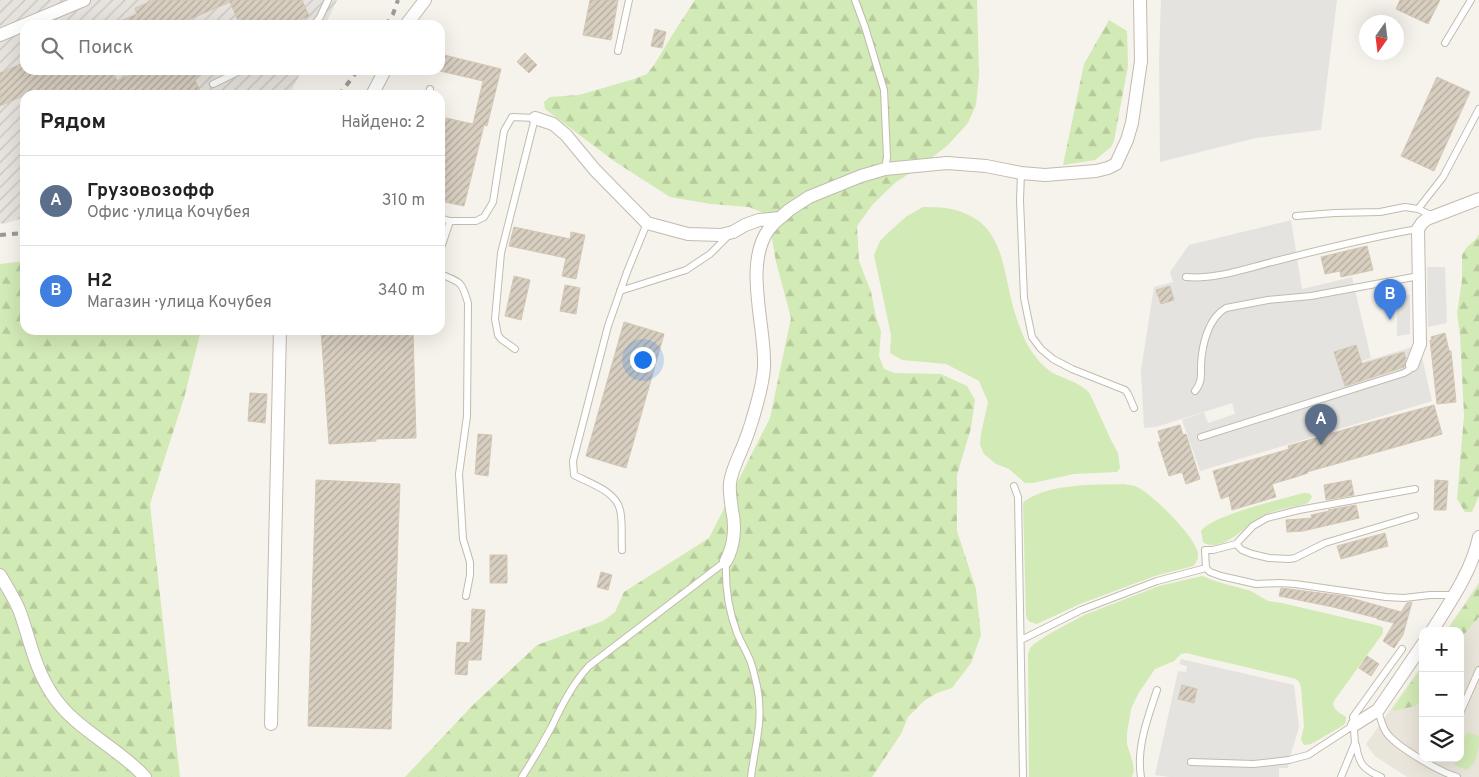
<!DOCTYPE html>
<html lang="ru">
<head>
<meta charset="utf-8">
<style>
	body { margin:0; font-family:Overpass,sans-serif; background:#f6f6f6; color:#222 }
	.controls { position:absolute; right:15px; bottom:15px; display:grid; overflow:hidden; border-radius:10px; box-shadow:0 5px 20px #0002 }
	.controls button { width:45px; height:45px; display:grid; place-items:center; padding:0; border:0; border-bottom:1px solid #e0e0e0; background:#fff; color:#222; font:25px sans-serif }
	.compass { position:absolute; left:1359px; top:15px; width:45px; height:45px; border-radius:50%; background:#fff; box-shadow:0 5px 20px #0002; rotate:194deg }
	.you { position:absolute; left:642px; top:359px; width:18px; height:18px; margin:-12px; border:4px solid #fff; border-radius:50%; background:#1a73e8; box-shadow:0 0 0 8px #1a73e833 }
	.badge { display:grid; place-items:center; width:32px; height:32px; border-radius:50%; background:#fc3f1d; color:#fff; font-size:16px; font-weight:700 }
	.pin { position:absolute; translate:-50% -41px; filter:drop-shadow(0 1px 2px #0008) }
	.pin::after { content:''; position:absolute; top:26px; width:18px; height:15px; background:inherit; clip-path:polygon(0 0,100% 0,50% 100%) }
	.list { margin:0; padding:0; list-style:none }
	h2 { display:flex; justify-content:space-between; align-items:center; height:65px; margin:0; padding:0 20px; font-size:21px }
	h2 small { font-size:16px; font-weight:400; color:#767676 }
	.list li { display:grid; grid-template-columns:32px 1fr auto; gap:15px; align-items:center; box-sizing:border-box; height:90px; padding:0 20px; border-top:1px solid #e0e0e0 }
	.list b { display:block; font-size:19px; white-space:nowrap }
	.list p { margin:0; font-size:16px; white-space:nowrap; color:#767676 }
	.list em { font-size:16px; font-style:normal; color:#767676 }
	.icon { flex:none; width:28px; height:28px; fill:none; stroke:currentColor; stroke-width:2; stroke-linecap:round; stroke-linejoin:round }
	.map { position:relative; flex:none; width:1479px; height:777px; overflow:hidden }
	.search { position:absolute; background:#fff; box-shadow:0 5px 20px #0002; left:20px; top:20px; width:425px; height:55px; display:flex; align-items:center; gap:12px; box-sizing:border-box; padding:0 18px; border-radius:15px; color:#767676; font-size:19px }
	.panel { position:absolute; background:#fff; box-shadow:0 5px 20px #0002; left:20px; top:90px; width:425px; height:245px; border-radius:15px }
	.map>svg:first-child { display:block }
</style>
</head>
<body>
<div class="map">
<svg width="1479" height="777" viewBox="0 0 1479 777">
	<defs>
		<pattern id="industrial-furrows" width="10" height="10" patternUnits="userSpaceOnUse" patternTransform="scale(1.25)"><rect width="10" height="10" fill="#e6e2dd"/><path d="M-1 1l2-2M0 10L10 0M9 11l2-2" fill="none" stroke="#c7c3be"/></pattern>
		<pattern id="forest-firs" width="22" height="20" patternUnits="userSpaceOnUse" patternTransform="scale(1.25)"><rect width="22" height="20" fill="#d2eab5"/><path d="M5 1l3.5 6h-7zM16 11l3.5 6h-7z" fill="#b6ca9c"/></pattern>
		<pattern id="building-hatch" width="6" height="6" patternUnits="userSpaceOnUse" patternTransform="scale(1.25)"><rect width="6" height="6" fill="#d8cfc1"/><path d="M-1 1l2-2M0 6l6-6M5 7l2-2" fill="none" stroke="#b1aa9e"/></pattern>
	</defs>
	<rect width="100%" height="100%" fill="#f6f3ec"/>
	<!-- residential -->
	<path fill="#eae5da" d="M 1479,582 L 1479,777 L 1407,777 L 1375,756 L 1366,744 L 1423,664 L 1423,758 L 1460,758 L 1460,631 L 1446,631 Z"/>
	<!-- industrial -->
	<path fill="url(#industrial-furrows)" d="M 0,0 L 337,0 L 325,25 L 25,25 L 25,70 L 302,70 L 289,95 L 25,95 L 25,217 L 4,224 L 0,223 Z"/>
	<!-- grass -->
	<path fill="#d2eab5" d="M 923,207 C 931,207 939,207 946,208 C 1005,218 1001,265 1014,310 C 1018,323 1023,338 1030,349 C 1034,355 1040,363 1045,367 C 1057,379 1078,379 1090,394 L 1112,442 L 1118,453 L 1120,468 L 1117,472 L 1074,474 L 1033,483 L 1025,483 L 1009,469 L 996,464 L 984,454 L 980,445 L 981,434 L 988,402 L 979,381 L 946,364 L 902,360 L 890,353 L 891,335 L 874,255 L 880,241 L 890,231 L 907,216 Z
		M 1124,484 C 1129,485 1134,485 1139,488 C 1153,495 1199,540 1198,555 C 1198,560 1196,563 1193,566 L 1155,576 L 1080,604 L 1037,624 L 1030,622 L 1027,619 L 1026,615 L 1023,503 L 1025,501 C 1050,483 1094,485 1124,484 Z
		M 1303,493 C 1308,493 1311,493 1312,497 L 1308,503 C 1295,507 1280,509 1267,514 C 1249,520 1223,556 1203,542 L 1201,531 C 1212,515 1283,499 1303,493 Z
		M 1202,576 L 1218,582 L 1251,591 L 1268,601 L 1282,603 L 1380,626 L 1383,628 L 1383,633 L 1334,701 C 1331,709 1340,713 1346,717 L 1346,721 L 1344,725 L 1311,744 L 1304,745 L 1301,740 L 1304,726 L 1301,687 L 1299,682 L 1296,679 L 1186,653 L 1181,654 L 1174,661 L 1155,669 L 1138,694 L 1131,709 L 1127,733 L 1127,744 L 1133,763 L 1134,771 L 1132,777 L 1029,777 L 1028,654 L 1030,648 L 1034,644 L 1049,634 L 1084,615 L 1159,586 Z
		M 1467,732 L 1479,736 C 1479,749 1478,761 1467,770 L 1454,765 L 1457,758 L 1460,758 L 1460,749 Z"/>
	<!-- forest -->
	<path fill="url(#forest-firs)" d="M 695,0 L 977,0 L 979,75 L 976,105 L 968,123 L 948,145 L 920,167 L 896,182 L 873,204 L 857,226 L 859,261 L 871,292 L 876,317 L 881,331 L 879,356 L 884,369 L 895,373 L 941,374 L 967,386 L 975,400 L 971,428 L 957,475 L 957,531 L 976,589 L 981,635 L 971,663 L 952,688 L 937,693 L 924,701 L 908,717 L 901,734 L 872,777 L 405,777 L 473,705 L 537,645 L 603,621 L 615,612 L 624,592 L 709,538 L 770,418 L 791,318 L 776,262 L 768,215 L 749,207 L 711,204 L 670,197 L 614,161 L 545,109 L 544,102 L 550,97 L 579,95 L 634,79 L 647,74 L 654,65 L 676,29 Z
		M 1109,20 L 1127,31 L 1128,66 L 1114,141 L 1111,147 L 1095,160 L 1063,165 L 1084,64 Z
		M 1479,234 L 1479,496 L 1472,512 L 1465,512 L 1457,499 L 1464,415 L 1460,334 L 1457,314 L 1462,280 L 1462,255 L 1466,248 L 1476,239 Z
		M 25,261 L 25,330 L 201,330 L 184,398 L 150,504 L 180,777 L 0,777 L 0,264 Z
		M 1479,584 L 1479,617 L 1460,639 L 1460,631 L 1447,631 Z
		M 1423,666 L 1423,696 L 1421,701 L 1415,706 L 1393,711 L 1393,708 Z"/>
	<!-- parking -->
	<path fill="#e5e3e0" d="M 1161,0 L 1337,0 L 1321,130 L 1256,138 L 1160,162 L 1159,60 Z
		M 1291,220 L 1302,289 L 1352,277 L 1371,358 L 1339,369 L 1419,345 L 1432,401 L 1200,471 L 1182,420 L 1204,412 L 1208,423 L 1235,414 L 1232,403 L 1242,400 L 1156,427 L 1144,428 L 1141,370 L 1154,287 L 1173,282 L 1170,272 L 1189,245 Z
		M 1427,267 L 1445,267 L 1447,323 L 1428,327 Z
		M 1410,295 L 1410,334 L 1397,336 L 1397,296 Z
		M 1181,659 L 1294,685 L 1299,727 L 1289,760 L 1288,768 L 1279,768 L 1279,777 L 1169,777 L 1155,775 L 1178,671 L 1186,672 L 1187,666 L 1179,664 Z"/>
	<!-- building -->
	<path fill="url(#building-hatch)" stroke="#d3c7b4" d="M 154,0 L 302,0 L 309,16 L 290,25 L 240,25 L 230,2 L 176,25 L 111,25 L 137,14 L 135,8 Z
		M 590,0 L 618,0 L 611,40 L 583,35 Z
		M 1400,0 L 1440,0 L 1428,24 L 1396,9 Z
		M 655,29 L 666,32 L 662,48 L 651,46 Z
		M 525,53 L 537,65 L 529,73 L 517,62 Z
		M 440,54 L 501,69 L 487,126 L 484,125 L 464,206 L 440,201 L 440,144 L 446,118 L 473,124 L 483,81 L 440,71 Z
		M 25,62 L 25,70 L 112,70 L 117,81 L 141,70 L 213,70 L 194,78 L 202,95 L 25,95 L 0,106 L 0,73 Z
		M 1437,77 L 1470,92 L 1434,171 L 1401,156 Z
		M 514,227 L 570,239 L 571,232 L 585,235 L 576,279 L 562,276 L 566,258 L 509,246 Z
		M 1367,246 L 1373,270 L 1341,277 L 1340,271 L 1325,274 L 1321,257 Z
		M 514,276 L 530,280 L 521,320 L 505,316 Z
		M 565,285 L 580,288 L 576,314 L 560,311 Z
		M 1170,286 L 1174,300 L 1161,304 L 1156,290 Z
		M 624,322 L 664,334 L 626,468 L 586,456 Z
		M 321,330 L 413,330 L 416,438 L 376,439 L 376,441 L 329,444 Z
		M 1445,333 L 1449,351 L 1451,351 L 1456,402 L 1437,404 L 1430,340 L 1432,340 L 1431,337 Z
		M 1356,345 L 1362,364 L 1404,352 L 1406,359 L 1404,367 L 1345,386 L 1334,352 Z
		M 250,393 L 267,394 L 265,423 L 248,421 Z
		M 1434,405 L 1442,434 L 1307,472 L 1308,473 L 1296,477 L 1272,484 L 1276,497 L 1232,510 L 1229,496 L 1221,499 L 1213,471 L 1289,449 L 1288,446 L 1350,428 Z
		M 1180,425 L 1183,435 L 1186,434 L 1200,479 L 1186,484 L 1182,472 L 1169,476 L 1158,442 L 1161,442 L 1158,431 Z
		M 478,434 L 492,435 L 488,476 L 475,474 Z
		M 316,480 L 400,484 L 391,729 L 308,726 Z
		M 1351,480 L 1354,495 L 1326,500 L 1324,485 Z
		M 1435,480 L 1448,481 L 1446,510 L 1434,510 Z
		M 1356,505 L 1359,518 L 1303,531 L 1287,532 L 1286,520 L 1312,518 L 1311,515 L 1329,511 L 1328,510 Z
		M 1385,533 L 1388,546 L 1341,559 L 1337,546 Z
		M 490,555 L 507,555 L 507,583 L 490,583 Z
		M 601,572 L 612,575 L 608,590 L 597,587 Z
		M 1281,588 L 1344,596 L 1401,612 L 1407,603 L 1412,602 L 1403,635 L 1394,648 L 1383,641 L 1394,623 L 1377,619 L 1377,618 L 1333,607 L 1279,596 Z
		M 472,609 L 485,610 L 481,660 L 468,660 L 467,675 L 455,674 L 457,642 L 470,643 Z
		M 1367,656 L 1379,664 L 1371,676 L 1359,668 Z
		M 1182,685 L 1197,689 L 1194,703 L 1178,699 Z"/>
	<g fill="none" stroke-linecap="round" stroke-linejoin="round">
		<!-- lane casing -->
		<g stroke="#c2bbae" stroke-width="8">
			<path id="lane" d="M 855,0 L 865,27 L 884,90 L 887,157 L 885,169
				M 314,25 L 320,17 L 328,0
				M 1445,43 L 1471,0
				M 618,51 L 629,0
				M 213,84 L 242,70
				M 429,95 L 430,89
				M 1021,173 L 1020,200 L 1024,298 L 1032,337 L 1041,349 L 1053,359 L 1072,369 L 1125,390 L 1128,394 L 1134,408
				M 1418,209 L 1443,177 L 1479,109
				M 1296,216 L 1335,213 L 1380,212 L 1405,207 L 1418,209 L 1433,216
				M 440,218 L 450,221 L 476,221 L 484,217 L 493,202 L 504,131 L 512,117 L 535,118 L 501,253 L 495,319 L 498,335 L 501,339 L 515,349
				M 440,251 L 450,221
				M 440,274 C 461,282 462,282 468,303 L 467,416 L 459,474 L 463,539 L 470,562 L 470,575 L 466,596
				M 1186,277 C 1215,280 1247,268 1276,261 C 1323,249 1370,237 1418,229
				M 620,291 L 686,270 L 710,254 L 728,236
				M 1195,391 C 1202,383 1201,375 1201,365 C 1202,345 1208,318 1226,308 L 1268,300 L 1311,296 L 1419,276
				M 1201,437 L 1404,373 L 1409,370 L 1412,365
				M 1014,486 L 1018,497 L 1023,777
				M 1236,544 L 1242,550 L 1252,554 L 1269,558 L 1289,559 L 1295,558 L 1325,543 L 1415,516
				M 622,550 C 621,538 623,521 620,510 C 616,491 589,483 574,475 L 573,461 L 608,326 L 627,272 L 647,223
				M 726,561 C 725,586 728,609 737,633 C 741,642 746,651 750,660 C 753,668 755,678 757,686 C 764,720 755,744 751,777
				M 1206,568 L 1210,572 L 1221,576 L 1256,584 L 1279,583 L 1295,584 L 1386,597 L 1404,598 L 1430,595 L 1454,595
				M 1021,640 L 1081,610 L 1157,581 L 1206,568 L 1205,550 L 1213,550 L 1236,544 L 1253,526 L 1267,518 L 1299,510 L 1415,489
				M 1378,710 C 1380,717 1382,726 1386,732 C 1395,746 1440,772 1457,777
				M 1460,713 L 1479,670
				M 1356,745 C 1359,764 1363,769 1381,777
				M 1191,762 L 1254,764 L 1289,760 L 1308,755 L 1354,725
				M 522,777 C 533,760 543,743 552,726 C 562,705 573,683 589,666 L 726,561
				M 1141,777 C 1136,748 1148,717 1157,690
				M 1341,777 L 1355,743 L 1353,717 L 1402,649"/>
		</g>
		<!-- street casing -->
		<g stroke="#c2bbae" stroke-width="14">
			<path id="street" d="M 406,25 L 425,0
				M 0,35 L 84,0
				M 372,95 L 385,70
				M 535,118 L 553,124 L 566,135 L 595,170 L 647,223 L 688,234 L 721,235 L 733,232 L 745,225 L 759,220 L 780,218 L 789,210 L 809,197 L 861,176 L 885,169 L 947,163 L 986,166 L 1021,173 L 1045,175 L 1096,171 L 1108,168 L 1116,164 L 1127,140 L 1132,123 L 1141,61 L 1140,0
				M 1412,365 L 1420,344 L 1418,229 L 1422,223 L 1427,219 L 1479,199
				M 726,561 C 734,546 736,527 732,510 C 731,501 729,493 730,483 C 732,468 740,455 745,441 C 752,423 763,386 764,367 C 766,327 743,264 769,229 C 772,225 776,221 780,218
				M 0,575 C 7,587 15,599 20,612 C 30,640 35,669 52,694 C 75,730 117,746 145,777
				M 1432,631 C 1450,602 1472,571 1479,537
				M 271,724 L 280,330
				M 1354,725 L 1378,710 L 1423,644"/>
		</g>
		<!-- lane -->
		<use href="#lane" stroke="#fff" stroke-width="6"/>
		<!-- street -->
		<use href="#street" stroke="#fff" stroke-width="12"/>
		<!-- rail -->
		<path stroke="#9a9a9a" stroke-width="4" stroke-dasharray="6 6" stroke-linecap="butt" d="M 386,25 L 393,14 L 398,0
			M 339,95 L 358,70
			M 0,235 L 25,233"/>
	</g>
</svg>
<div class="controls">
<button>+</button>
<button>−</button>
<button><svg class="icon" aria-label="layers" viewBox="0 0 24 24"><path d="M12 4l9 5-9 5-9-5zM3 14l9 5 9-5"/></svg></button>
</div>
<svg class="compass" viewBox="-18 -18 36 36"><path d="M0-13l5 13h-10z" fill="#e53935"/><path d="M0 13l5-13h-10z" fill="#767676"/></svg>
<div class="you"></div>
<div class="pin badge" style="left:1321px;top:445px;background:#5c6f8a">A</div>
<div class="pin badge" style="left:1390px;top:320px;background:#3f7fe0">B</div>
<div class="search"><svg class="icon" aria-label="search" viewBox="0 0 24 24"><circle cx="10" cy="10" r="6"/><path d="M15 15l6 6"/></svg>Поиск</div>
<section class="panel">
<h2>Рядом<small>Найдено: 2</small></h2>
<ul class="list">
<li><span class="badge" style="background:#5c6f8a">A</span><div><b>Грузовозофф</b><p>Офис · улица Кочубея</p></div><em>310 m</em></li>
<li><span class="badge" style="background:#3f7fe0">B</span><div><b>H2</b><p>Магазин · улица Кочубея</p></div><em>340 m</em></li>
</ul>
</section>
</div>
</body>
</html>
